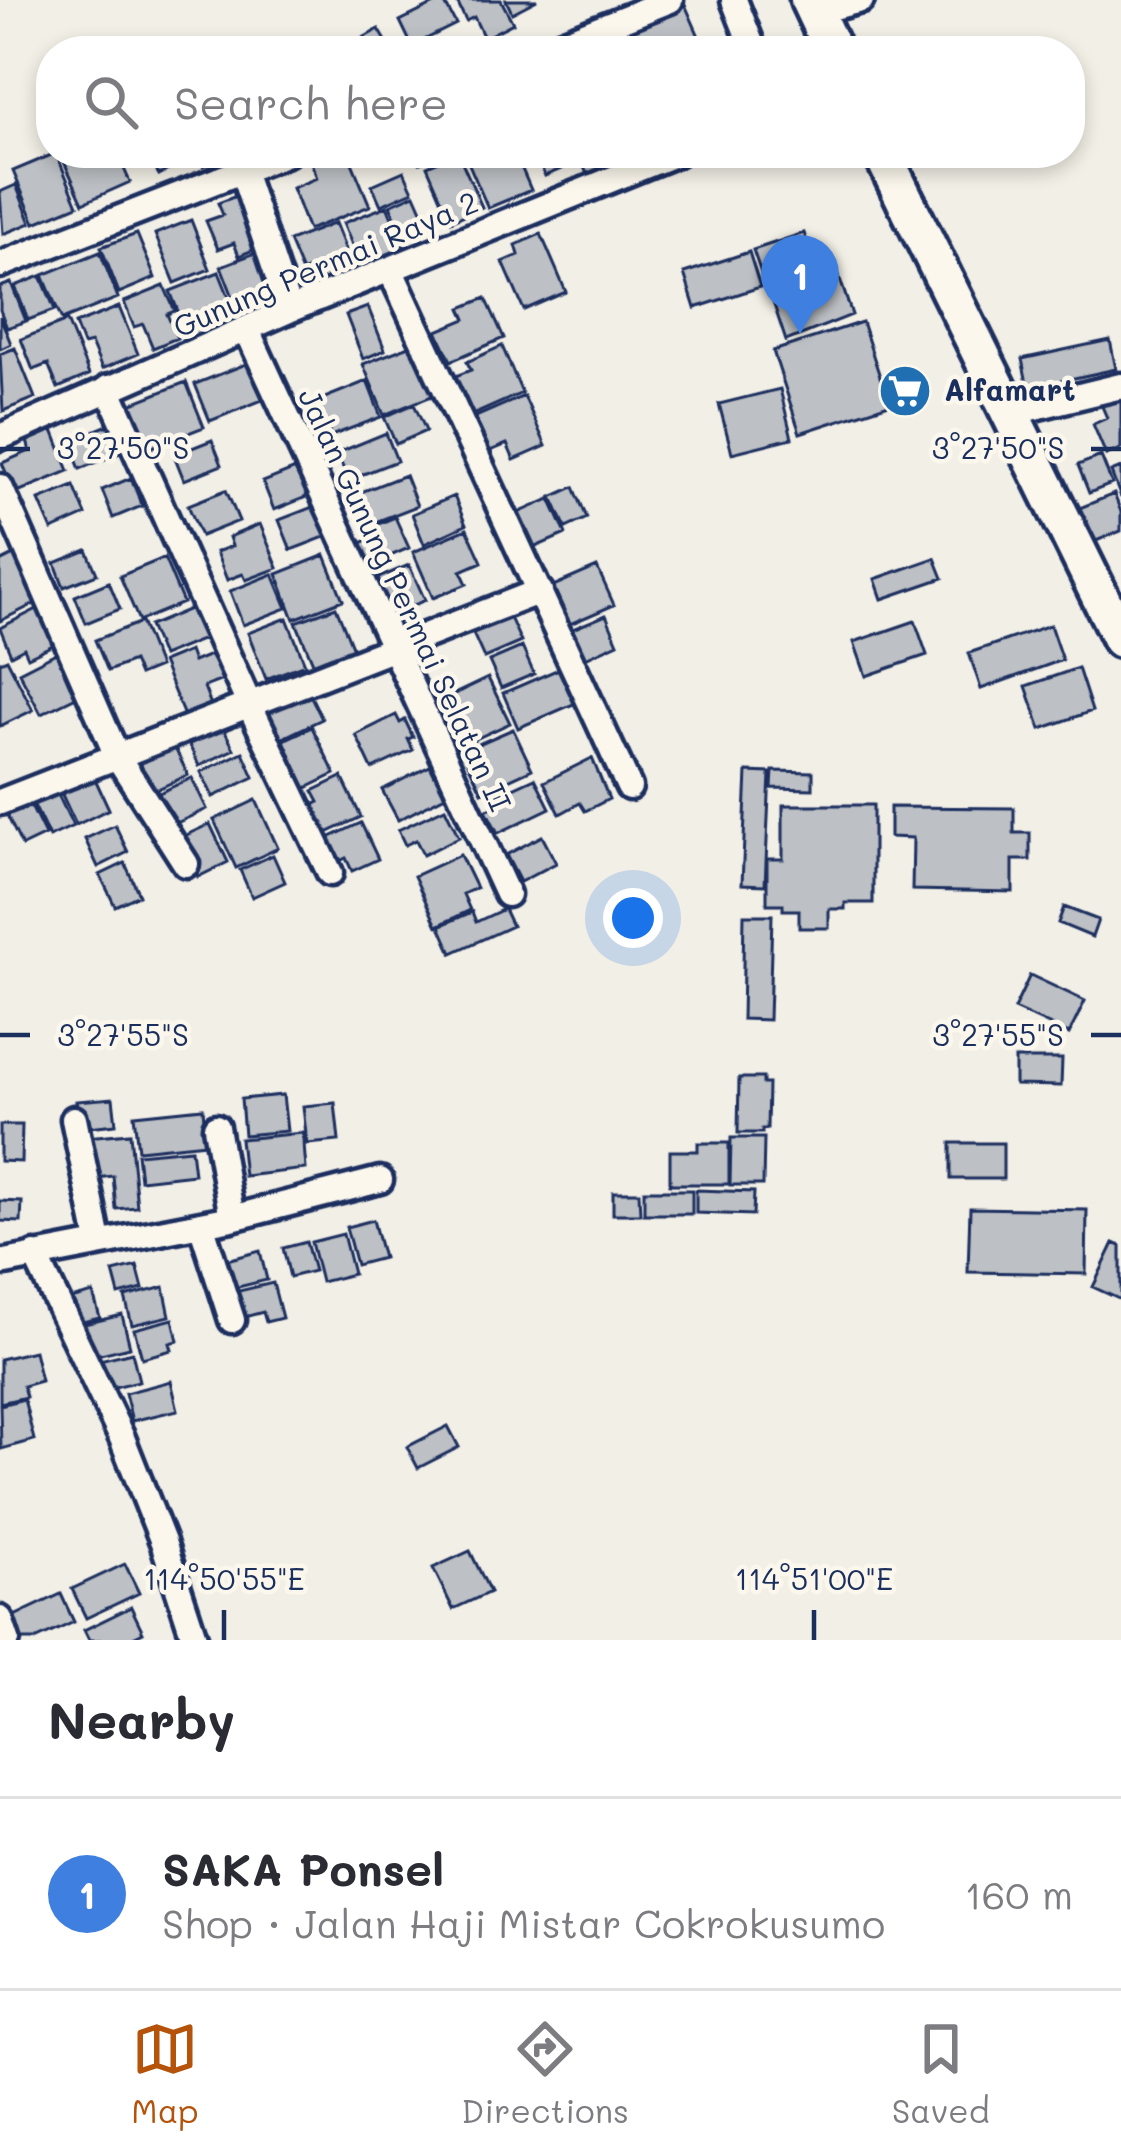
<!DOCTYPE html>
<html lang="en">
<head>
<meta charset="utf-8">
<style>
	body { margin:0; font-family:Mali,sans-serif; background:#f7f7f7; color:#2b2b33 }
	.you { position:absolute; left:633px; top:918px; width:42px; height:42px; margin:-30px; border:9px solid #fff; border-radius:50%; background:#1a73e8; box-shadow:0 0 0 18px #1a73e833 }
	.badge { display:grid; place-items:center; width:78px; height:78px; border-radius:50%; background:#b45309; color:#fff; font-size:39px; font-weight:700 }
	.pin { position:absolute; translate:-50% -99px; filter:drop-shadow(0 3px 6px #0008) }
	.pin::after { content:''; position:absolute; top:63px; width:42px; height:36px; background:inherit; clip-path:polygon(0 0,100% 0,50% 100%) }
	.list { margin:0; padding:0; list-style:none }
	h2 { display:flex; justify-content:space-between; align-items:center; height:156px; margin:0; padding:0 48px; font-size:51px }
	h2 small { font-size:39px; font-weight:400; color:#7c7c81 }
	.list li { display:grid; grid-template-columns:78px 1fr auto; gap:36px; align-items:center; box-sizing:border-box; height:192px; padding:0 48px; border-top:3px solid #e1e1e2 }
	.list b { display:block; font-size:45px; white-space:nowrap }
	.list p { margin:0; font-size:39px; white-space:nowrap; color:#7c7c81 }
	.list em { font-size:39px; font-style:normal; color:#7c7c81 }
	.icon { flex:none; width:66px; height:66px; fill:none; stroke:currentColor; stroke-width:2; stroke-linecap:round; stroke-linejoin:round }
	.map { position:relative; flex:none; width:1121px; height:1640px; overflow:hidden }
	.search { position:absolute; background:#fff; box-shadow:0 6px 18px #0003; left:36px; right:36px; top:36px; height:132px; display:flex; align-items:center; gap:30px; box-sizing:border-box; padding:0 42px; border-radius:48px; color:#7c7c81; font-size:45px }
	.sheet { height:348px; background:#fff }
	nav { display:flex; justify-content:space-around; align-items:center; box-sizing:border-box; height:168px; border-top:3px solid #e1e1e2; background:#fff; font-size:33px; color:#7c7c81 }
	nav a { display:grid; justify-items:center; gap:6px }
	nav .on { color:#b45309 }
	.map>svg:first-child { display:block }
</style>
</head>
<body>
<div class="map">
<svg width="1121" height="1640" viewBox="0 0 1121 1640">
	<rect width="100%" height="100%" fill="#f2efe6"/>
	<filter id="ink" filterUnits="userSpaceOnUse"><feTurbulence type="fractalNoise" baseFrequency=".00833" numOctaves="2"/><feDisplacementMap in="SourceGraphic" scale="24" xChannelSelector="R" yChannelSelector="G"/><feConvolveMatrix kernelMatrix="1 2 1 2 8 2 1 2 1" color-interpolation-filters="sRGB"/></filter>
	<g filter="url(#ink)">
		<!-- building -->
		<path fill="#bdc0c4" stroke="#1b2f5e" stroke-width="3" d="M 443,0 L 456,24 L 412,46 L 400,21 Z
			M 456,0 L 501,0 L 513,23 L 484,38 L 474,17 L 466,21 Z
			M 506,0 L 537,0 L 512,13 Z
			M 676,0 L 683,0 L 705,50 L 641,51 L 628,21 Z
			M 621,24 L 633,51 L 597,51 L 591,37 Z
			M 379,29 L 392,51 L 367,51 L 361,39 Z
			M 310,39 L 317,51 L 288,51 Z
			M 56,153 L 78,205 L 35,223 L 13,171 Z
			M 60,153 L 117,153 L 130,182 L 83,203 Z
			M 146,153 L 178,153 L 183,162 L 159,175 Z
			M 197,153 L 230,153 L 203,166 Z
			M 329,153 L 348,153 L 370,206 L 308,230 L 292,188 L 317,178 L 310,160 Z
			M 415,153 L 444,153 L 420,163 Z
			M 458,153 L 482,207 L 451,221 L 427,166 Z
			M 471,153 L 515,153 L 531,190 L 488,208 L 465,155 Z
			M 535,153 L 571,153 L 575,163 L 545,176 Z
			M 578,153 L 634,153 L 587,174 Z
			M 404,171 L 413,191 L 381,205 L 372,185 Z
			M 16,185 L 31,223 L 3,234 L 0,192 Z
			M 244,193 L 265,245 L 239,256 L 234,243 L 218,249 L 206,221 L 223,215 L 218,203 Z
			M 415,194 L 429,226 L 404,237 L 390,205 Z
			M 387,206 L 408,257 L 378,269 L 370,246 L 355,252 L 343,223 Z
			M 191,220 L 210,269 L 175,283 L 155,234 Z
			M 335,223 L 355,273 L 324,286 L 316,266 L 302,272 L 289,241 Z
			M 804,233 L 815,265 L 764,282 L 753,250 Z
			M 137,234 L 155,278 L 119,293 L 101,247 Z
			M 541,234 L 566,292 L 524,310 L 503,262 L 519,255 L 516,245 Z
			M 266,249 L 277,277 L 264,282 L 274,307 L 242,320 L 221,266 Z
			M 100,252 L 118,298 L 62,320 L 43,275 Z
			M 749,252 L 760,287 L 695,308 L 684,273 Z
			M 219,272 L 231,302 L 221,305 L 229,326 L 190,341 L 170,291 Z
			M 41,276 L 55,310 L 28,320 L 15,286 Z
			M 839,276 L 852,315 L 786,341 L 769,290 L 796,281 L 799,289 Z
			M 11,283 L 26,321 L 7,328 L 0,310 L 0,287 Z
			M 164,286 L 175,311 L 167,314 L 177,338 L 153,348 L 143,324 L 134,327 L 124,302 Z
			M 486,298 L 504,338 L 451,361 L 437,331 L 466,319 L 461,308 Z
			M 119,307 L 138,354 L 102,369 L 91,343 L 83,345 L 75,324 Z
			M 368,307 L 385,350 L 363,359 L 346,315 Z
			M 0,316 L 11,344 L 0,349 Z
			M 67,321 L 89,375 L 58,388 L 48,364 L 33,370 L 21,339 Z
			M 862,322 L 889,404 L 800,433 L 773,351 Z
			M 1110,340 L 1116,369 L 1028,388 L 1022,359 Z
			M 417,343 L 437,394 L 384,415 L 363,364 Z
			M 502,346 L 522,393 L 470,416 L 453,377 L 471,370 L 467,362 Z
			M 15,348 L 35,398 L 3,411 L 0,354 Z
			M 251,362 L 265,399 L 210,421 L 195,384 Z
			M 367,381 L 381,417 L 331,436 L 317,401 Z
			M 186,382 L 204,427 L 147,449 L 130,404 Z
			M 780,389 L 792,438 L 732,453 L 719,404 Z
			M 524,396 L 546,446 L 514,460 L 507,444 L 488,452 L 473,418 Z
			M 1121,396 L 1121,449 L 1106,455 L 1093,424 L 1107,418 L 1101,404 Z
			M 414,404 L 426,431 L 396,444 L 384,417 Z
			M 108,425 L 120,453 L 80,469 L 69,441 Z
			M 53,430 L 69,471 L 15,493 L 2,463 L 30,451 L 27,441 Z
			M 386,433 L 397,461 L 348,480 L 337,453 Z
			M 212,440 L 222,465 L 184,480 L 174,455 Z
			M 1101,456 L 1112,484 L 1089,493 L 1078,465 Z
			M 303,466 L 314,494 L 274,510 L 263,482 Z
			M 1121,468 L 1121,498 L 1111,472 Z
			M 405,475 L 417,506 L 365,526 L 353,495 Z
			M 131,478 L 142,506 L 113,518 L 102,490 Z
			M 74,486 L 86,515 L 52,530 L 39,500 Z
			M 574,487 L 587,518 L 566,528 L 552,497 Z
			M 226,490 L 239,521 L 201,536 L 188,505 Z
			M 1114,494 L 1121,512 L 1121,531 L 1091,543 L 1077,509 Z
			M 454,496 L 466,525 L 424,544 L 412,514 Z
			M 550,499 L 566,534 L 531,549 L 516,514 Z
			M 318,505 L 330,535 L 291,550 L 279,520 Z
			M 395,517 L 409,548 L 367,566 L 358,544 L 376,537 L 371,527 Z
			M 260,524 L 278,568 L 246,580 L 243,574 L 227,580 L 216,552 L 232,546 L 229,537 Z
			M 467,529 L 482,562 L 461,571 L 467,584 L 433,598 L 413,552 Z
			M 87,550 L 97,574 L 64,587 L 55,563 Z
			M 16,554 L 40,601 L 0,621 L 0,562 Z
			M 325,555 L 343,600 L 294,619 L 277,574 Z
			M 164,558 L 183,603 L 139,621 L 120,576 Z
			M 935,558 L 943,578 L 882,599 L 875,579 Z
			M 409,565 L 425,600 L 385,618 L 369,582 Z
			M 597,567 L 614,605 L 570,624 L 553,586 Z
			M 273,574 L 287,608 L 243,625 L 230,591 Z
			M 109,582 L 120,609 L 86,623 L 75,596 Z
			M 41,607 L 59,642 L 28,657 L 24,648 L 11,655 L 0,628 Z
			M 336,607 L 355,654 L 316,670 L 296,622 Z
			M 192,608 L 204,639 L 162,656 L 149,626 Z
			M 507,611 L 521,642 L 484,658 L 470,627 Z
			M 606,615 L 618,643 L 583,659 L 570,630 Z
			M 287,618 L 305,664 L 266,679 L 248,633 Z
			M 915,621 L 927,655 L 866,676 L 854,642 Z
			M 141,622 L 159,667 L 139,675 L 133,661 L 108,671 L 95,640 Z
			M 1050,625 L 1062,660 L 981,689 L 969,653 Z
			M 522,647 L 534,674 L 501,688 L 489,661 Z
			M 60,651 L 82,694 L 41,714 L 19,672 Z
			M 189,651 L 193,662 L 212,654 L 223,680 L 204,687 L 211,705 L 184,716 L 162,662 Z
			M 7,659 L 33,710 L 0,726 L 0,662 Z
			M 561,668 L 576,703 L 518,728 L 503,693 Z
			M 1078,668 L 1092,711 L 1041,729 L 1026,686 Z
			M 488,678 L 510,723 L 458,747 L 445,719 L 454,715 L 446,698 Z
			M 305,684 L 322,719 L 272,743 L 255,708 Z
			M 396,715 L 400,723 L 405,720 L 413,737 L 408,739 L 413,750 L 372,769 L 356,735 Z
			M 218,718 L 234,749 L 199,766 L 184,734 Z
			M 312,727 L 335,774 L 300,791 L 283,757 L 290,754 L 284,740 Z
			M 513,729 L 532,769 L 482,792 L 462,751 Z
			M 172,742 L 188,775 L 151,792 L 135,759 Z
			M 243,752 L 254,777 L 213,797 L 201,772 Z
			M 592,758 L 609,799 L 585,811 L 580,803 L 560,814 L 544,782 Z
			M 430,766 L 445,796 L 398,820 L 382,790 Z
			M 90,768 L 109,809 L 76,825 L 57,784 Z
			M 773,771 L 813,772 L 813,789 L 772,788 Z
			M 747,772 L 770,773 L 765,885 L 742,884 Z
			M 342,777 L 361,817 L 320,836 L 307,808 L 319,802 L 313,791 Z
			M 192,778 L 207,809 L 172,825 L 157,794 Z
			M 535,778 L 550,808 L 498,833 L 486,810 L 502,802 L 498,795 Z
			M 53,784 L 73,826 L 49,837 L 29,795 Z
			M 25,794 L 45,835 L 22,846 L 2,805 Z
			M 256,800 L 278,848 L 236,868 L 214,820 Z
			M 783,805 L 873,805 L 873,903 L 845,903 L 845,909 L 829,909 L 829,928 L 799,928 L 799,910 L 783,910 L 783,904 L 767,904 L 767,859 L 783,859 Z
			M 890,807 L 1014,808 L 1014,833 L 1030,833 L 1030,860 L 1013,860 L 1013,892 L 912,890 L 913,838 L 890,837 Z
			M 445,808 L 459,837 L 423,855 L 416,840 L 405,845 L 398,830 Z
			M 361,823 L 378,859 L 352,871 L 346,858 L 331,865 L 320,842 Z
			M 210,824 L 228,862 L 198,877 L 180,838 Z
			M 115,825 L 128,852 L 98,867 L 85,839 Z
			M 542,836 L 556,863 L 520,882 L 506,855 Z
			M 273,855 L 285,882 L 252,897 L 240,870 Z
			M 460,855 L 476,888 L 463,894 L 470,910 L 437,926 L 414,876 Z
			M 125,863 L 139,895 L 115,906 L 100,875 Z
			M 1064,907 L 1098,920 L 1092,937 L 1058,923 Z
			M 504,909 L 512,926 L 452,953 L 440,926 L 472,912 L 476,922 Z
			M 744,915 L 772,915 L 769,1020 L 742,1019 Z
			M 1030,975 L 1085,1001 L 1069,1034 L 1014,1009 Z
			M 1015,1059 L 1062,1059 L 1061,1086 L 1015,1085 Z
			M 739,1078 L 763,1078 L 763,1084 L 768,1084 L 767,1129 L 762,1129 L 762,1133 L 738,1133 Z
			M 283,1095 L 287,1131 L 244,1135 L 241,1099 Z
			M 113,1098 L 116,1124 L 79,1128 L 76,1101 Z
			M 335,1103 L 339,1141 L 307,1144 L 303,1106 Z
			M 203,1108 L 206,1143 L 138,1150 L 134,1115 Z
			M 0,1125 L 22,1125 L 21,1162 L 0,1161 Z
			M 130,1133 L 137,1207 L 116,1209 L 113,1176 L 89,1179 L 85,1137 Z
			M 303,1133 L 306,1169 L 244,1176 L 240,1139 Z
			M 731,1138 L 764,1138 L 763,1185 L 730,1185 Z
			M 698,1143 L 729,1143 L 729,1184 L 670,1184 L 670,1151 L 698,1151 Z
			M 951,1143 L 1003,1143 L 1003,1179 L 951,1179 Z
			M 191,1149 L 194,1174 L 140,1180 L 137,1154 Z
			M 644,1190 L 692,1190 L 692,1214 L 644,1214 Z
			M 696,1190 L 754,1192 L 753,1215 L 696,1213 Z
			M 613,1192 L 639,1192 L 640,1214 L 613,1214 Z
			M 0,1201 L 22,1202 L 21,1222 L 0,1221 Z
			M 970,1208 L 1087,1210 L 1086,1274 L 968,1272 Z
			M 373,1220 L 383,1258 L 356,1265 L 346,1227 Z
			M 343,1234 L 353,1274 L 321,1282 L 311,1242 Z
			M 306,1242 L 314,1271 L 290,1277 L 283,1248 Z
			M 1114,1243 L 1121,1246 L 1121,1300 L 1093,1287 Z
			M 260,1251 L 267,1280 L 230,1289 L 223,1261 Z
			M 137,1266 L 143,1289 L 119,1295 L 113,1272 Z
			M 273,1283 L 282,1318 L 266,1322 L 263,1312 L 237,1319 L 230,1293 Z
			M 164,1287 L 170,1316 L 132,1325 L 125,1297 Z
			M 93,1293 L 100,1318 L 73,1324 L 67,1300 Z
			M 122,1315 L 130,1347 L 84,1358 L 76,1326 Z
			M 173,1319 L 178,1341 L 170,1343 L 172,1350 L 142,1358 L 134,1329 Z
			M 34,1351 L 41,1381 L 23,1386 L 26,1397 L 0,1403 L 0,1359 Z
			M 132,1352 L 139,1381 L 99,1391 L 91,1362 Z
			M 171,1381 L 178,1410 L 132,1421 L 125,1393 Z
			M 24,1399 L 34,1440 L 1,1449 L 0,1405 Z
			M 448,1426 L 459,1447 L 418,1468 L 407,1447 Z
			M 470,1551 L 490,1592 L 453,1609 L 433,1568 Z
			M 125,1564 L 139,1593 L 86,1618 L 72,1589 Z
			M 61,1594 L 74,1622 L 35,1640 L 15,1640 L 6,1620 Z
			M 131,1607 L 143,1632 L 127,1640 L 89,1640 L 84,1630 Z"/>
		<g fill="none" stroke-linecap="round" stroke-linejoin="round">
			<!-- street casing -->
			<g stroke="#1b2f5e" stroke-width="33">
				<path id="street" d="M 734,0 L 754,51
					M 815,12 L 861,0
					M 542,51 L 670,0
					M 242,171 L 289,310
					M 0,265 L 287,153
					M 390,269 L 629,787
					M 247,330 L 507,894
					M 108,388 L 249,704 L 330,873
					M 1010,413 L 1121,386
					M 0,437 L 289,310 L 677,153
					M 0,487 L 117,756 L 186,864
					M 0,802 L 540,591
					M 74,1119 L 99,1241
					M 216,1127 L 232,1218
					M 201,1224 L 232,1320
					M 35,1255 L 122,1438 L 163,1542 L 195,1640
					M 0,1263 L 232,1218 L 380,1180
					M 0,1619 L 7,1640"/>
			</g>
			<!-- primary casing -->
			<g stroke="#1b2f5e" stroke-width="45">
				<path id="primary" d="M 809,0 L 833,51
					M 882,153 L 1121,639"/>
			</g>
			<!-- street -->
			<use href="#street" stroke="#fbf7ec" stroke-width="24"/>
			<!-- primary -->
			<use href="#primary" stroke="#fbf7ec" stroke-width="36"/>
		</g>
	</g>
	<!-- ticks -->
	<path fill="none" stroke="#1b2f5e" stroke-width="4.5" d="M 0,449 L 30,449M 1091,449 L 1121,449M 0,1035 L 30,1035M 1091,1035 L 1121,1035M 224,1610 L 224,1640M 814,1610 L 814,1640"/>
	<!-- icons -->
	<defs>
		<g id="supermarket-disc" transform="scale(2.7)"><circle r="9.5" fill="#1f6fb2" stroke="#fbf7ec"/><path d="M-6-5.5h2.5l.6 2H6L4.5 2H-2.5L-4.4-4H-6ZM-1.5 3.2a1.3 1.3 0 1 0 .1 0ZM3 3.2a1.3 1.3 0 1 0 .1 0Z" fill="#fff"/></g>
	</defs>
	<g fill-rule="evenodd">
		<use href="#supermarket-disc" x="905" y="391"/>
	</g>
	<g text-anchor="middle" stroke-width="9" stroke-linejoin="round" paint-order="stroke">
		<!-- street labels -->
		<g font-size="30" fill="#1b2f5e" stroke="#fbf7ec">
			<text transform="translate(326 265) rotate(-23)" y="10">Gunung Permai Raya 2</text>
			<text transform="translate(404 600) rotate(65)" y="10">Jalan Gunung Permai Selatan II</text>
		</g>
		<!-- poi labels -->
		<g font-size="30" font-weight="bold" fill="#1b2f5e" stroke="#fbf7ec" text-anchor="start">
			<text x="944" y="401">Alfamart</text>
		</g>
	</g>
	<g font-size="30" text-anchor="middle" fill="#1b2f5e" stroke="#fbf7ec" stroke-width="9" stroke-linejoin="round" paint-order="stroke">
		<text x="123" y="459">3°27'50"S</text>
		<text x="998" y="459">3°27'50"S</text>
		<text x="123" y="1046">3°27'55"S</text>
		<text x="998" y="1046">3°27'55"S</text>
		<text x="224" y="1590">114°50'55"E</text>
		<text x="814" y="1590">114°51'00"E</text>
	</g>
</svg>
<div class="you"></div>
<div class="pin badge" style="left:800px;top:334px;background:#3f7fe0">1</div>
<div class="search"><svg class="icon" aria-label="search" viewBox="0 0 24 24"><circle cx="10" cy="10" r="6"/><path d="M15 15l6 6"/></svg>Search here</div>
</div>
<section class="sheet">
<h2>Nearby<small></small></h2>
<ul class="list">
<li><span class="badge" style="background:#3f7fe0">1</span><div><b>SAKA Ponsel</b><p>Shop · Jalan Haji Mistar Cokrokusumo</p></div><em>160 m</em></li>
</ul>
</section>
<nav>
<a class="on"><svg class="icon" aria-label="map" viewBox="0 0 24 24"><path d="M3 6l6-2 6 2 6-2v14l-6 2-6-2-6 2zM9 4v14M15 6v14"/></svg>Map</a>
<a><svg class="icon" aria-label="directions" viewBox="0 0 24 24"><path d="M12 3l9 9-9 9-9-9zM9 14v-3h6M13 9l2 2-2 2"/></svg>Directions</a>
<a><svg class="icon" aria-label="saved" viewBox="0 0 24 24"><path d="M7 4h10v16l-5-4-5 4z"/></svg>Saved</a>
</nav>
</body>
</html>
